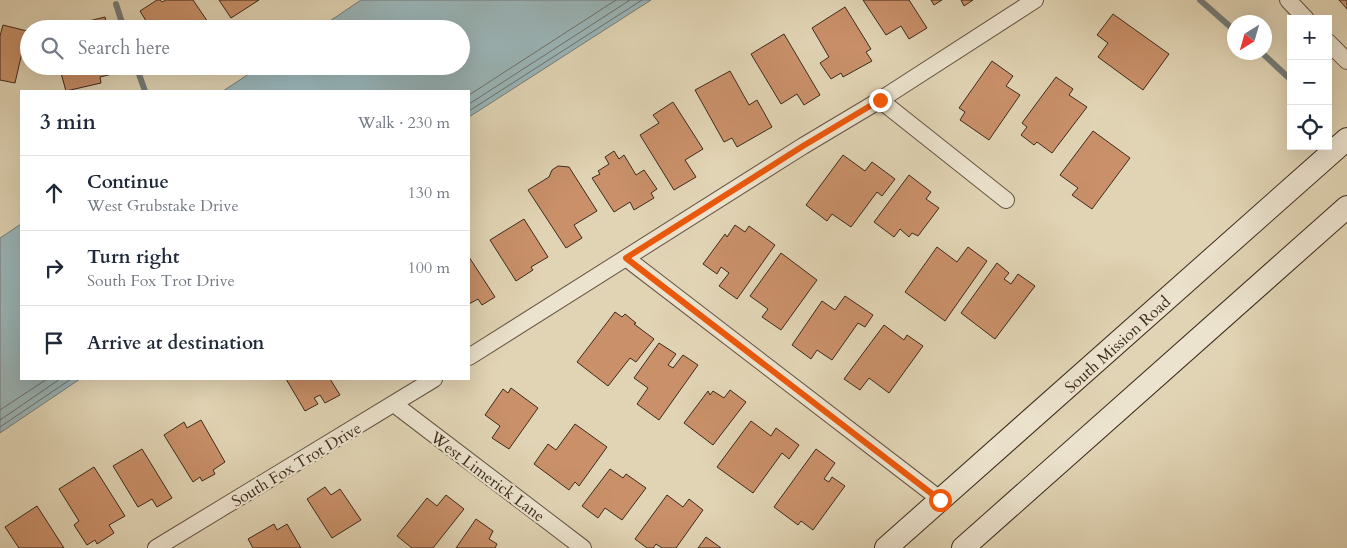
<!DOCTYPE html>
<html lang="en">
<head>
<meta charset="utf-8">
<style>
	body { margin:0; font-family:Cardo,serif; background:#f2f2f3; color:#1f2937 }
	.controls { position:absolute; right:15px; top:15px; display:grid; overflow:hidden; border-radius:0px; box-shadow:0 5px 20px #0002 }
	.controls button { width:45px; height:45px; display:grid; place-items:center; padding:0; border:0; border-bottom:1px solid #e0e1e3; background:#fff; color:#1f2937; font:25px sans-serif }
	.compass { position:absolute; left:1227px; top:15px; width:45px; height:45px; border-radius:50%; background:#fff; box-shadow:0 5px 20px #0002; rotate:217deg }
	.stop { position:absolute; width:15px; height:15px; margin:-11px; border:4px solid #ea580c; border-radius:50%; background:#fff }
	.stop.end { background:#ea580c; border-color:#fff; box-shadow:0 1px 5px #0008 }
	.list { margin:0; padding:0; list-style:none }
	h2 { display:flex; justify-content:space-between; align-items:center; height:65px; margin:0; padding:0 20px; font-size:21px }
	h2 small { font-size:16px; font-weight:400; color:#747a83 }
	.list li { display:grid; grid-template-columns:32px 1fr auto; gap:15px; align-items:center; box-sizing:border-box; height:75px; padding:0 20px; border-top:1px solid #e0e1e3 }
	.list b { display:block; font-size:19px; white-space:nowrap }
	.list p { margin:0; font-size:16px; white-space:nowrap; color:#747a83 }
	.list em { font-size:16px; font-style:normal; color:#747a83 }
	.icon { flex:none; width:28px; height:28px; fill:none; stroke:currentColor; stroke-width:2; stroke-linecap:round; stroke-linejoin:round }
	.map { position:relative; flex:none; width:1347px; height:548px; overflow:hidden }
	.search { position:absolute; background:#fff; box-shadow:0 5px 20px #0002; left:20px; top:20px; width:450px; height:55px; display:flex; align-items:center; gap:12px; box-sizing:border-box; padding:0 18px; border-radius:28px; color:#747a83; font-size:19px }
	.panel { position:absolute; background:#fff; box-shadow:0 5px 20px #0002; left:20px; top:90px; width:450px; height:290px; border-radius:0px }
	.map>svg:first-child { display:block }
</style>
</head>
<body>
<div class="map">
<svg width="1347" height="548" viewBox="0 0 1347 548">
	<rect width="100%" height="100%" fill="#e1d4b4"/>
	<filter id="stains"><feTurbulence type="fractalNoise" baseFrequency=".004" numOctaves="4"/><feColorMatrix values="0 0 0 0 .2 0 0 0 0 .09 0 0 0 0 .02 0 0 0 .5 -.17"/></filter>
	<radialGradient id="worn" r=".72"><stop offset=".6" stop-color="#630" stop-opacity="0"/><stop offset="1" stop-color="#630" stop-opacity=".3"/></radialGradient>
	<!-- water -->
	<path fill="#9ab5b8" stroke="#757d7a" d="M 361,0 L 651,0 L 469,117 L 469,91 L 223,91 L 261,66 L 461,66 L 461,29 L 318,29 Z
		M 21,224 L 21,379 L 80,379 L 0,433 L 0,238 Z"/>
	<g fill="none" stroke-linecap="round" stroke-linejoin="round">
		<!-- shore -->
		<path stroke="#6c706a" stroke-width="1" d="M 469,95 L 616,0
			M 469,104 L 630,0
			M 469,111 L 642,0
			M 0,410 L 47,379
			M 0,420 L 60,379
			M 0,427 L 71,379"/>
		<!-- stream -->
		<path stroke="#757d7a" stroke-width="6" d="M 1200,0 L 1234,30
			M 116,4 L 124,29
			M 1261,52 L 1291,80
			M 136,66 L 145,91"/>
	</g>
	<!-- building -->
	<path fill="#c99069" stroke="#3d2a1c" d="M 157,0 L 160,0 L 162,2 L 166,0 L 193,0 L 210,25 L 204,29 L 151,29 L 140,11 Z
		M 219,0 L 259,0 L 231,18 Z
		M 863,0 L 909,0 L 927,28 L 909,39 L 901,26 L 886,35 Z
		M 931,0 L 942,0 L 934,5 Z
		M 961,0 L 973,0 L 964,6 Z
		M 1339,0 L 1347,0 L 1347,9 Z
		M 845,7 L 871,49 L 866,52 L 872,61 L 843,77 L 841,73 L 831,79 L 820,63 L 829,57 L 812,28 Z
		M 1113,14 L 1169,54 L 1143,90 L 1098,57 L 1108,43 L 1097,35 Z
		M 105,17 L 108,29 L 83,29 L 81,23 Z
		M 3,25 L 27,31 L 15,83 L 0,80 L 0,36 Z
		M 784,34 L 820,95 L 804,105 L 797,94 L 781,104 L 751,54 Z
		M 992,61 L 1013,76 L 1006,86 L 1020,95 L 989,140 L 960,120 L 965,112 L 959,108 Z
		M 59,66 L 119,66 L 120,72 L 100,77 L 101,83 L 66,91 Z
		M 730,71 L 749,105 L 757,100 L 772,127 L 737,147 L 732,138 L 724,142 L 695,90 Z
		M 1056,77 L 1073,89 L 1069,95 L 1087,107 L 1052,153 L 1037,142 L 1034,145 L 1021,135 L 1027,127 L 1022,123 Z
		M 673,102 L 703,149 L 685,160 L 696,177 L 674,190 L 640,135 L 659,123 L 653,115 Z
		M 1093,131 L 1130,158 L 1092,209 L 1072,195 L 1078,188 L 1060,175 Z
		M 614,151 L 619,159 L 624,155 L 636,175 L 644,170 L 657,189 L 651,193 L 654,198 L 634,210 L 630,202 L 614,212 L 592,178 L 600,174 L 598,171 L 609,164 L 605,157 Z
		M 843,155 L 865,171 L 872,162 L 895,179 L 882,196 L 877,192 L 851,227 L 832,214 L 827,221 L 806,205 Z
		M 558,166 L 569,167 L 597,211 L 574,225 L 582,238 L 566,248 L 528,190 L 549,177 L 552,170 Z
		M 909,175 L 931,192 L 926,199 L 939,208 L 918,236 L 912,233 L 909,237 L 900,229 L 894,237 L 874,222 Z
		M 524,219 L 548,257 L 531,267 L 533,270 L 516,281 L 490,240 Z
		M 735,225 L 745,232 L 749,226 L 775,245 L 737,299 L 719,286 L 729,273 L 721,267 L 717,274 L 703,264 L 725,234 L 727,237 Z
		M 937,247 L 957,262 L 968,247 L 987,261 L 945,321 L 905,292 Z
		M 781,253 L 817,280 L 781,330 L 762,317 L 768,309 L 750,296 Z
		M 469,257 L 495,297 L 482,305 L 478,299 L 469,304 Z
		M 997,263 L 1009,273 L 1004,279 L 1011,284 L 1018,274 L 1035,286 L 995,339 L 961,313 Z
		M 845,296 L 873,315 L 865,327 L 858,323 L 832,360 L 817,350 L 811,359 L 792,345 L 822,301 L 835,310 Z
		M 615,312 L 622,317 L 625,314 L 636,323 L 634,324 L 654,339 L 636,362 L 630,358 L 608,386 L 577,362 Z
		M 884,325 L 904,340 L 907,335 L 923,346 L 889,393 L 869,378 L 860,390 L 844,379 Z
		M 659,343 L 676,354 L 668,365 L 673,368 L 683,355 L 698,365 L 659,420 L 637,404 L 648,388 L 634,378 Z
		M 286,379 L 330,379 L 340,395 L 325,403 L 320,395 L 314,398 L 318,404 L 305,411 Z
		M 511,388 L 538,408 L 509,449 L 492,438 L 500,426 L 485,415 L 503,389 L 508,393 Z
		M 730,390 L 746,402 L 713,445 L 684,423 L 708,391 L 710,395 L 713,391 L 724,398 Z
		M 201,420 L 225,462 L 213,470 L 215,474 L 202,481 L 200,477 L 193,482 L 164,435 L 184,422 L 187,428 Z
		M 751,421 L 771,436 L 776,428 L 799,445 L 789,459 L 782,453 L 753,493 L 717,467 Z
		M 575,424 L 607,447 L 579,486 L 575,482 L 569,490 L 534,464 L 548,444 L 556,450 Z
		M 142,449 L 172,498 L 157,507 L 152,499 L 138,507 L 113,466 Z
		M 816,449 L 835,463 L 824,479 L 829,482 L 832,477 L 845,486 L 813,530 L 801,521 L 798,525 L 774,507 Z
		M 94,467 L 125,516 L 109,525 L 114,533 L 97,544 L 95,540 L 87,545 L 74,525 L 79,521 L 59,489 Z
		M 610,469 L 623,478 L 626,474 L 646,488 L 622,520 L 605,508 L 598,518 L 582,506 Z
		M 325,487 L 331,495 L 340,489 L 361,520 L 332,538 L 307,499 Z
		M 446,495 L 464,509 L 433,548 L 412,548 L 397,536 L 427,498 L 437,506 Z
		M 667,495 L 683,507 L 689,499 L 703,510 L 676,548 L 662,548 L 656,544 L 653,548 L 647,548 L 635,539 Z
		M 37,506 L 64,548 L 19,548 L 5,527 Z
		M 476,519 L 493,531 L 489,539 L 497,544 L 495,548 L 456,548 Z
		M 274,524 L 277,530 L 287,524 L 301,548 L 253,548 L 248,539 Z
		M 706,537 L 721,548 L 698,548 Z"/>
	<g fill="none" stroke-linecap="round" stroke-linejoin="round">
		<!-- street casing -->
		<g stroke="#665442" stroke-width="18">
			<path id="street" d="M 1288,0 L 1306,19
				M 1328,42 L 1347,61
				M 880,100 L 1006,200
				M 626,258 L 941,500
				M 469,357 L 803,146 L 880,100 L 1035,0
				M 394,404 L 583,548
				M 156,548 L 434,379"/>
		</g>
		<!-- secondary casing -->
		<g stroke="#3d2a1c" stroke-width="24">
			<path id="secondary" d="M 886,548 L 1347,139
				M 963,548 L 1347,207"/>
		</g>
		<!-- street -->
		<use href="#street" stroke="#ece3ce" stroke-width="16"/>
		<!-- secondary -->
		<use href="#secondary" stroke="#ece3ce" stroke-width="22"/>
	</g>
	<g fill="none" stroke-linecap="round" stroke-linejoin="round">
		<!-- route -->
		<path stroke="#ea580c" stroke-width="6" d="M 880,100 L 803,146 L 626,258 L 940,500"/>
	</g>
	<g text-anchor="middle" stroke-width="4.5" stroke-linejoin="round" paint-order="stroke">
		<!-- street labels -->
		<g font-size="16" fill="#3d2a1c" stroke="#ece3ce">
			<text transform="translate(1117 344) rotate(-42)" y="6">South Mission Road</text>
			<text transform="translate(296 464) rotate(-31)" y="6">South Fox Trot Drive</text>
			<text transform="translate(488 476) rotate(37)" y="6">West Limerick Lane</text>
		</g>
	</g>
	<rect width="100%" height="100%" filter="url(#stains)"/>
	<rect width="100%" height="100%" fill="url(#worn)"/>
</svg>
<div class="controls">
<button>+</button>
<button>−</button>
<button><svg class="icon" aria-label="locate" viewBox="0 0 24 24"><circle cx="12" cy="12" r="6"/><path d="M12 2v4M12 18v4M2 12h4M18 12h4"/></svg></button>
</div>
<svg class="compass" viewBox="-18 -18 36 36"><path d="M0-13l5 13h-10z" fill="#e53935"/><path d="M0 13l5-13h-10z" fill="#747a83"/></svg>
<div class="stop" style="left:940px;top:500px"></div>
<div class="stop end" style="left:880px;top:100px"></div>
<div class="search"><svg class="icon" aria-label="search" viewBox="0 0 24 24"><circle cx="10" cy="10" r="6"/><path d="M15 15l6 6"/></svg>Search here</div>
<section class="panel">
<h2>3 min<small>Walk · 230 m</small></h2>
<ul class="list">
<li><svg class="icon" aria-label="ahead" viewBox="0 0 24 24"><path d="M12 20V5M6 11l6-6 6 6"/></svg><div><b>Continue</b><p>West Grubstake Drive</p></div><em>130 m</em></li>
<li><svg class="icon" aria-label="right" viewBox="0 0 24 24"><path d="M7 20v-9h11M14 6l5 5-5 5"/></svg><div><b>Turn right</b><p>South Fox Trot Drive</p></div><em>100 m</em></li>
<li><svg class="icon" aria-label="arrive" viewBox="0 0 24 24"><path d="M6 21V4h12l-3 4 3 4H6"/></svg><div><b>Arrive at destination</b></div></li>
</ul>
</section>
</div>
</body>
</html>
